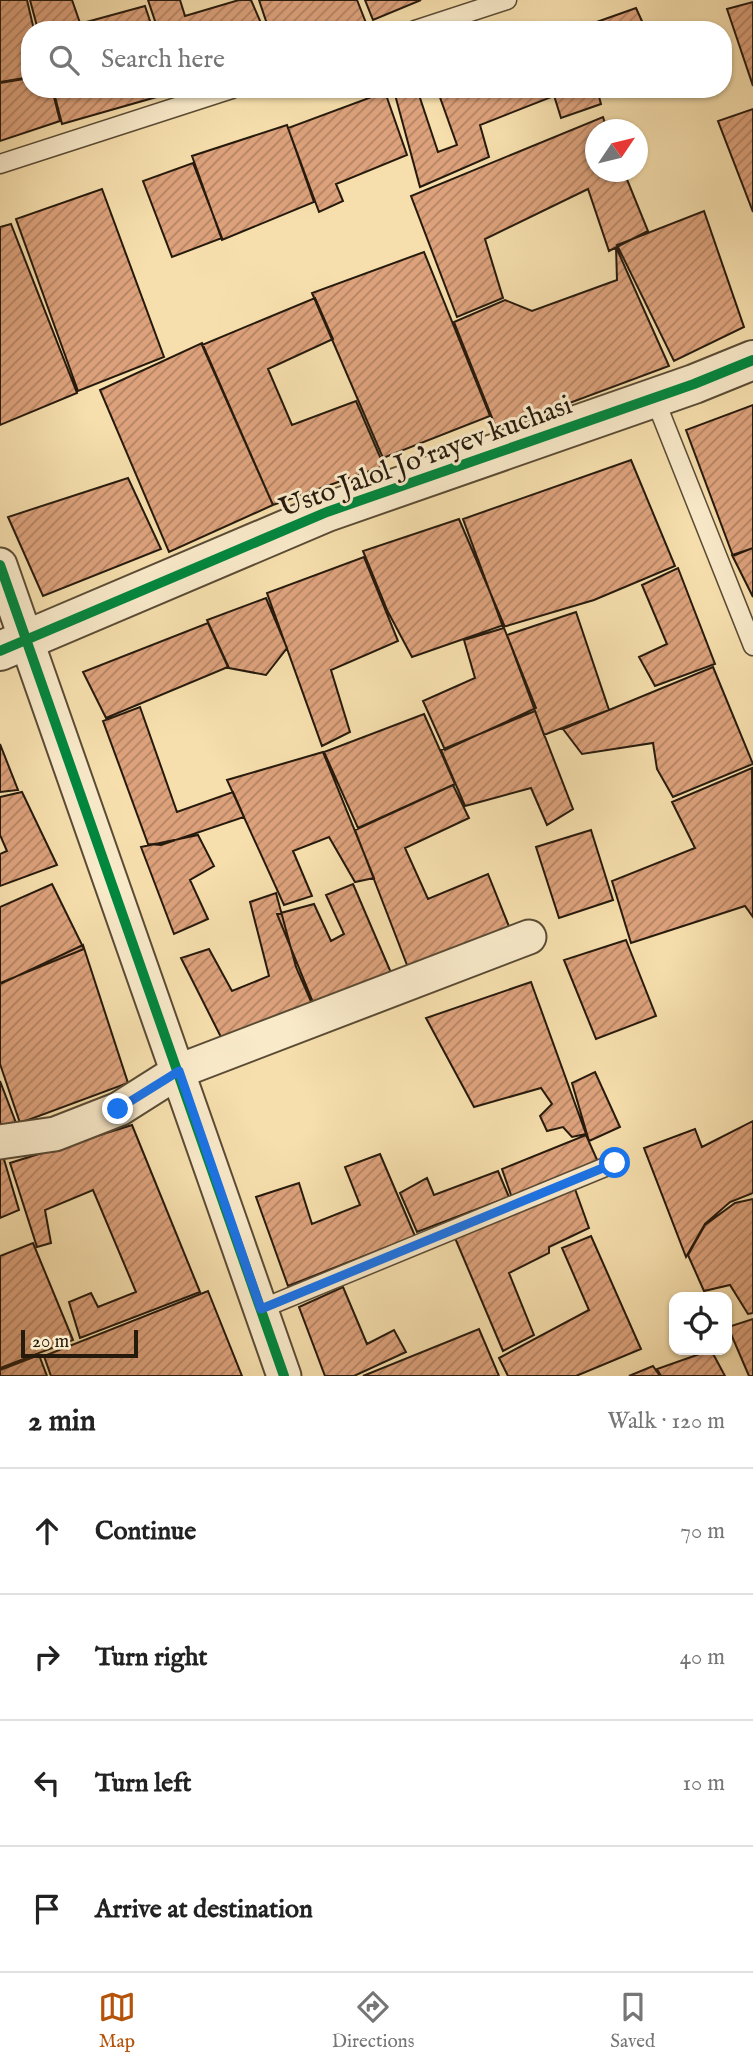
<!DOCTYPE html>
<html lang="en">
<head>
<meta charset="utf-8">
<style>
	body { margin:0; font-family:"IM FELL English",serif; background:#f6f6f6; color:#222 }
	.controls { position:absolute; right:21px; bottom:21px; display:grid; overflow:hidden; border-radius:14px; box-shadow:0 2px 5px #0004 }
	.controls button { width:63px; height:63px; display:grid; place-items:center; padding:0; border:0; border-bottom:2px solid #e0e0e0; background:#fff; color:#222; font:35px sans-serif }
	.compass { position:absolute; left:585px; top:119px; width:63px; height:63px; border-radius:50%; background:#fff; box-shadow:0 2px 5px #0004; rotate:55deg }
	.scale { position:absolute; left:21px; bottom:18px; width:117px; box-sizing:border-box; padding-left:7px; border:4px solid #261a0d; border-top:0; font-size:19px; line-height:24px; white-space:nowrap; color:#261a0d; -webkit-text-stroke:5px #f9eaca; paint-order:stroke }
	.stop { position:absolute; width:21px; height:21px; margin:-16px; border:5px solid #1a73e8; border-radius:50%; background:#fff }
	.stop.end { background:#1a73e8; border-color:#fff; box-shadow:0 2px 7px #0008 }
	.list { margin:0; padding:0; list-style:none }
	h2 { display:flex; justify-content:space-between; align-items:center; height:91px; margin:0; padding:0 28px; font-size:30px }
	h2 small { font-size:23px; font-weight:400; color:#767676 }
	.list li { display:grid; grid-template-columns:46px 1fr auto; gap:21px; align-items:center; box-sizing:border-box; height:126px; padding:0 28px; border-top:2px solid #e0e0e0 }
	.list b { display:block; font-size:26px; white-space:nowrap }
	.list em { font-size:23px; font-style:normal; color:#767676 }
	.icon { flex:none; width:38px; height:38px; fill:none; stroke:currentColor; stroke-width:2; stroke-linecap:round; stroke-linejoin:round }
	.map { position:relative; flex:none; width:753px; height:1376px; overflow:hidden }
	.search { position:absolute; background:#fff; box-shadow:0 2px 5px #0004; left:21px; right:21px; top:21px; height:77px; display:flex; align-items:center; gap:18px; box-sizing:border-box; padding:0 24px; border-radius:28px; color:#767676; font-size:26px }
	.sheet { height:595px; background:#fff }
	nav { display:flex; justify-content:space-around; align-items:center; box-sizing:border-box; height:98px; border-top:2px solid #e0e0e0; background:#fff; font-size:19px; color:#767676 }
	nav a { display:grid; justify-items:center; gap:4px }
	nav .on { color:#b45309 }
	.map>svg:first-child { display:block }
</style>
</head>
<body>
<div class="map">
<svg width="753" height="1376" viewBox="0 0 753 1376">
	<defs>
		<pattern id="building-hatch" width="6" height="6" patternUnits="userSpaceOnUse" patternTransform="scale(1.75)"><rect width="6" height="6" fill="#dda27c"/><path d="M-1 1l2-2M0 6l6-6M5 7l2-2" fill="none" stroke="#b38364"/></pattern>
	</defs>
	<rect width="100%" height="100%" fill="#f6dfad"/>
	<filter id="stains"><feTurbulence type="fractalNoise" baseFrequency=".00286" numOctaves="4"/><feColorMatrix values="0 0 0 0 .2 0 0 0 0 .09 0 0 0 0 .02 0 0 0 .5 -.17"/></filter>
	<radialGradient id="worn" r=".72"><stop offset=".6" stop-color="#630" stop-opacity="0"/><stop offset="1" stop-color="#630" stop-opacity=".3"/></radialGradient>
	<!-- building -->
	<path fill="url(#building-hatch)" stroke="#261a0d" stroke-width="2" d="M 0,0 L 27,0 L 34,30 L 30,30 L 30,77 L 0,82 Z
		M 30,0 L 72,0 L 80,23 L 38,30 Z
		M 148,0 L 180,0 L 185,16 L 239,0 L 251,0 L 264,30 L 158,30 Z
		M 259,0 L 357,0 L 366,23 L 348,30 L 269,30 Z
		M 365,0 L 421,0 L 373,20 Z
		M 753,2 L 753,86 L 727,9 Z
		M 145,6 L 153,30 L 57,30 Z
		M 636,8 L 646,30 L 574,30 Z
		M 30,78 L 30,89 L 52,89 L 60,121 L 0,141 L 0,83 Z
		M 53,89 L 173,89 L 174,92 L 62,124 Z
		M 400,89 L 417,89 L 438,152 L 457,145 L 437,89 L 552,89 L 554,96 L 480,125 L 489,157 L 420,187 L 394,91 Z
		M 552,89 L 597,89 L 601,104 L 561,118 Z
		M 385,92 L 407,155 L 336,184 L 343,201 L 319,212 L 288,128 Z
		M 753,109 L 753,212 L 718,121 Z
		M 603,117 L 607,130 L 596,130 L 596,172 L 624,172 L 648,231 L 609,251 L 588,189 L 485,239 L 503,298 L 457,317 L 411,196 Z
		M 287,125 L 314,202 L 222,240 L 192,156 Z
		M 193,163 L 222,238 L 172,257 L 143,181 Z
		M 102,189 L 164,357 L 78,391 L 16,219 Z
		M 704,211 L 744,327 L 674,361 L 617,245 Z
		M 11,224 L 77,393 L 0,425 L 0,227 Z
		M 616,247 L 669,366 L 497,430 L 454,322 L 505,300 L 532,311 L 617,280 Z
		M 424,252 L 490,416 L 383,458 L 312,293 Z
		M 315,298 L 333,339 L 268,369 L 292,425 L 356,401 L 384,466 L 273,505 L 202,345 Z
		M 202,343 L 273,505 L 169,552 L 100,390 Z
		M 753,405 L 753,548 L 733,556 L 686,430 Z
		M 631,460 L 675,566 L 594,600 L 503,627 L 463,519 Z
		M 128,478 L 161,549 L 43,596 L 8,517 Z
		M 459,519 L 504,625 L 412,657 L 387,610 L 363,551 Z
		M 753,548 L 753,597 L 732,555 Z
		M 364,557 L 398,641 L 331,670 L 350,732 L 322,746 L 267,593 Z
		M 678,568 L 715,664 L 655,686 L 639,657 L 667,644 L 642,585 Z
		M 266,598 L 287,648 L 266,675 L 229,668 L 207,620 Z
		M 576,612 L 609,710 L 544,735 L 507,635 Z
		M 208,623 L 228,667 L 106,718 L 83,672 Z
		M 504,628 L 536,708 L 445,750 L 423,701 L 475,678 L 464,640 Z
		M 713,667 L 753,764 L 673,797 L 657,769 L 653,743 L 582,754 L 563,729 Z
		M 140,707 L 177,812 L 233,792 L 244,817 L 161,845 L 148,844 L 103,721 Z
		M 535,711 L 573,809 L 547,825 L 531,788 L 465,806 L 441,750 Z
		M 424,714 L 455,784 L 358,828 L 324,752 Z
		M 0,744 L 18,790 L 0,792 Z
		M 323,752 L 374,878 L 355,882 L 329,837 L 293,851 L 312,896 L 284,905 L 227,780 Z
		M 752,768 L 753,917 L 745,906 L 631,943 L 612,881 L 695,848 L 672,802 Z
		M 453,785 L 469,818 L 405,848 L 428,899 L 488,874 L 516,944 L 417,991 L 355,830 Z
		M 22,792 L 57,865 L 0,886 L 0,854 L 7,851 L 0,835 L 0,797 Z
		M 591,830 L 613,900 L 559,918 L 536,847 Z
		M 198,835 L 214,866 L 190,880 L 208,919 L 174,934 L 141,847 Z
		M 52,884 L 84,949 L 0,983 L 0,907 Z
		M 353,884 L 398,989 L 321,1022 L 277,914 L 314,904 L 331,941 L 344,934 L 326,895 Z
		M 276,893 L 296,967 L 316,1013 L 226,1047 L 181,958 L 209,949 L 232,991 L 269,976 L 250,902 Z
		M 626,940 L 656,1016 L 596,1039 L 564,960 Z
		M 83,945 L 128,1083 L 20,1123 L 0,1064 L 0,984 Z
		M 531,982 L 586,1134 L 572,1137 L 563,1127 L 547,1131 L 540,1116 L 552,1104 L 541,1088 L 474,1107 L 426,1018 Z
		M 595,1072 L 620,1127 L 589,1141 L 572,1083 Z
		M 0,1081 L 21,1136 L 0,1140 Z
		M 753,1121 L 753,1193 L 730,1202 L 705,1224 L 686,1257 L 644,1148 L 695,1129 L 702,1147 Z
		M 132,1125 L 200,1292 L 80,1338 L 69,1302 L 91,1293 L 98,1307 L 136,1292 L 93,1190 L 45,1210 L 51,1243 L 37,1247 L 10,1163 Z
		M 586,1135 L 598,1162 L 512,1198 L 502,1169 Z
		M 380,1154 L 415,1236 L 288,1286 L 256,1197 L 299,1183 L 312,1224 L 360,1205 L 345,1167 Z
		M 3,1156 L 19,1210 L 0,1218 L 0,1157 Z
		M 498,1171 L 509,1197 L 417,1232 L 400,1193 L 427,1178 L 434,1195 Z
		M 575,1189 L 589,1228 L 549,1247 L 549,1253 L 509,1273 L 534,1335 L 503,1351 L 455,1238 Z
		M 753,1199 L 753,1313 L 748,1314 L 730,1285 L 704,1291 L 688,1255 L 705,1225 L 735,1203 Z
		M 591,1236 L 641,1349 L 576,1376 L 508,1376 L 499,1358 L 589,1310 L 562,1248 Z
		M 33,1243 L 73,1340 L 0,1368 L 0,1256 Z
		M 343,1287 L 367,1344 L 394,1330 L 406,1352 L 354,1376 L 325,1376 L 299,1307 Z
		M 208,1291 L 242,1376 L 51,1376 L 44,1356 Z
		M 753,1319 L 753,1376 L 749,1376 L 728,1327 Z
		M 479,1329 L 499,1376 L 363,1376 Z
		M 711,1350 L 725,1376 L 661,1376 L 657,1369 Z
		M 39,1355 L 47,1376 L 0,1376 L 0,1370 Z
		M 653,1366 L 660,1376 L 629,1376 Z"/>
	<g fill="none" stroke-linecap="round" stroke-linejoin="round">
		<!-- service casing -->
		<g stroke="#5a4b35" stroke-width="21">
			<path id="service" d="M 415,30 L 507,0
				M 0,164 L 232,89
				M 654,397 L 753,646
				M 261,1309 L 615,1163"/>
		</g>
		<!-- minor casing -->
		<g stroke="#5a4b35" stroke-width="37">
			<path id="minor" d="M 0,565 L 284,1376
				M 0,1142 L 55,1134 L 119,1109 L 179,1071 L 529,937"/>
		</g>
		<!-- tertiary casing -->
		<g stroke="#5a4b35" stroke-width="42">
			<path id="tertiary" d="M 0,651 L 327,512 L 694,384 L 753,360"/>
		</g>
		<!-- service -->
		<use href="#service" stroke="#f9eaca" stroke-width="18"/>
		<!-- minor -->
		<use href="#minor" stroke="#f9eaca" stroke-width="33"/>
		<!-- tertiary -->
		<use href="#tertiary" stroke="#f9eaca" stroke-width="38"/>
		<!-- cycleway casing -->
		<g stroke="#f9eaca" stroke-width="15">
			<path id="cycleway" d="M 0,565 L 284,1376
				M 0,651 L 327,512 L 694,384 L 753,360"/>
		</g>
		<!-- cycleway -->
		<use href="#cycleway" stroke="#00873e" stroke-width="10"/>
	</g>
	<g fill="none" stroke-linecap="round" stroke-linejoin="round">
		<!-- route -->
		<path stroke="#1a73e8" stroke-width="9" d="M 118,1109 L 179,1071 L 261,1309 L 615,1163"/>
	</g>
	<g text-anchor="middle" stroke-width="6" stroke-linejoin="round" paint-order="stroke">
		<!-- street labels -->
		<g font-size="28" fill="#261a0d" stroke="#f9eaca">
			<text transform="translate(425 455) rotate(-20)" y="10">Usto Jalol Jo'rayev kuchasi</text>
		</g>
	</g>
	<rect width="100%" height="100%" filter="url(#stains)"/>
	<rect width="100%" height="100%" fill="url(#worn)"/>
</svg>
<div class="controls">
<button><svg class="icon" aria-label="locate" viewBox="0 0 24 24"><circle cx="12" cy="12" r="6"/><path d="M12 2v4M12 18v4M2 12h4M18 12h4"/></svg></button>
</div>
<svg class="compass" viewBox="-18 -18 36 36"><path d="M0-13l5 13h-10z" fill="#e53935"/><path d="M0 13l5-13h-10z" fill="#767676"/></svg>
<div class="scale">20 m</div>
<div class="stop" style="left:615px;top:1163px"></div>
<div class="stop end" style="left:118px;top:1109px"></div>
<div class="search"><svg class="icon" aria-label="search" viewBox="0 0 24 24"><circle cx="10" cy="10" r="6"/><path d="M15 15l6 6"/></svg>Search here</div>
</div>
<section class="sheet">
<h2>2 min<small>Walk · 120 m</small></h2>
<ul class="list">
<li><svg class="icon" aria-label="ahead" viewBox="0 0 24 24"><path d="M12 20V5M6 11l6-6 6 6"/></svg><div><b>Continue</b></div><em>70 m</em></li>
<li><svg class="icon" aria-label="right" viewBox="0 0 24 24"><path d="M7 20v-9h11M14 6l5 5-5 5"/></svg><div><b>Turn right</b></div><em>40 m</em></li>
<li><svg class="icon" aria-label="left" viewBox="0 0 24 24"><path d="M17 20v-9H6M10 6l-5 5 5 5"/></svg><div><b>Turn left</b></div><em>10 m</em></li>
<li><svg class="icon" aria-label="arrive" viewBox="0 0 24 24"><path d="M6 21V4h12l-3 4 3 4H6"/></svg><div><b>Arrive at destination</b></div></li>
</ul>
</section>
<nav>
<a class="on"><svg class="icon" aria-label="map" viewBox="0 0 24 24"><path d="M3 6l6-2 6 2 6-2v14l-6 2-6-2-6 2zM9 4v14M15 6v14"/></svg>Map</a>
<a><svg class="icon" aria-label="directions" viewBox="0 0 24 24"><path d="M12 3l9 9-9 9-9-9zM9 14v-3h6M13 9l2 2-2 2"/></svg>Directions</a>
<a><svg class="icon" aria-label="saved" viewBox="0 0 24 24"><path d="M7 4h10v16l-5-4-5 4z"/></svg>Saved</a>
</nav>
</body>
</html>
